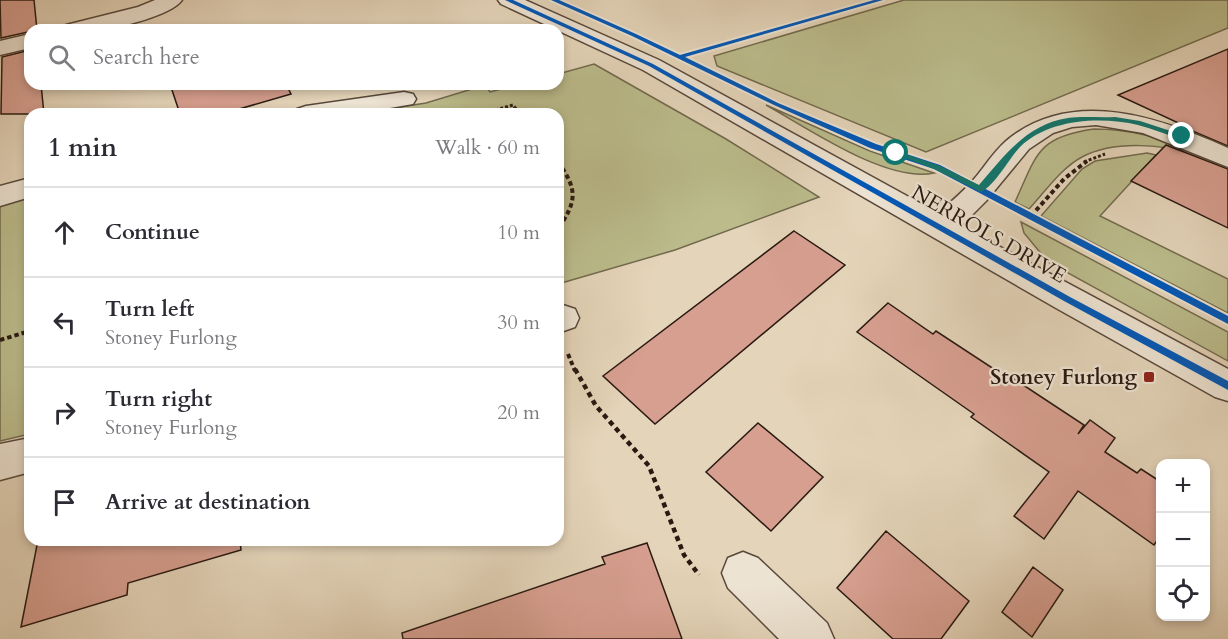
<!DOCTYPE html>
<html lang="en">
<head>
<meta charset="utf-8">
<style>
	body { margin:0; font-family:Cardo,serif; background:#f7f7f7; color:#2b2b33 }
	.controls { position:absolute; right:18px; bottom:18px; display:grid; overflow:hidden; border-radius:12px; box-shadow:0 3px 9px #0003 }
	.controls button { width:54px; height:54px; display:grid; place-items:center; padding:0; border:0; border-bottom:2px solid #e1e1e2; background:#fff; color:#2b2b33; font:30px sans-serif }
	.stop { position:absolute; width:18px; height:18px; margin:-14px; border:4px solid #0f766e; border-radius:50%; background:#fff }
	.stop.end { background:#0f766e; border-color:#fff; box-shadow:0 2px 6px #0008 }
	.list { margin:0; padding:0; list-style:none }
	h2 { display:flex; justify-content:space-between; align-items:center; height:78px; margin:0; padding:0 24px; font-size:26px }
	h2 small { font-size:20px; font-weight:400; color:#7c7c81 }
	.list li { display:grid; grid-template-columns:39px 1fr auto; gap:18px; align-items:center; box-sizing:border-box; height:90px; padding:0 24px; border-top:2px solid #e1e1e2 }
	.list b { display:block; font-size:22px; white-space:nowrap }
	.list p { margin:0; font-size:20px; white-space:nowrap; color:#7c7c81 }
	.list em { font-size:20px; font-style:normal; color:#7c7c81 }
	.icon { flex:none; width:33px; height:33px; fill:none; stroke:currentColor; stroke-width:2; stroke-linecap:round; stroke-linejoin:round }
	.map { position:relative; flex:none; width:1228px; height:639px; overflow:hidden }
	.search { position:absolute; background:#fff; box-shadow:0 3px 9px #0003; left:24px; top:24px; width:540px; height:66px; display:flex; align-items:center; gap:15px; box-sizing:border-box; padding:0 21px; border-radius:18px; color:#7c7c81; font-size:22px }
	.panel { position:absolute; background:#fff; box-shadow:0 3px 9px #0003; left:24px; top:108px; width:540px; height:438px; border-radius:18px }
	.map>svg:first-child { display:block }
</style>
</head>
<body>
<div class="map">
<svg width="1228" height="639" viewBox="0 0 1228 639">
	<rect width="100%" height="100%" fill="#e4d4b9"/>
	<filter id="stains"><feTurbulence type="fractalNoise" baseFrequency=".00333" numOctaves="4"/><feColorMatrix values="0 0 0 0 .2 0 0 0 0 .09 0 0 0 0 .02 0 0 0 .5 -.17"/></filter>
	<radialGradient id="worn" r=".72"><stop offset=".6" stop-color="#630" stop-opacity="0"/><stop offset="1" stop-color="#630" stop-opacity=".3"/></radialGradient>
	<!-- green -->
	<path fill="#bbbb8b" stroke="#726a4e" stroke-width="1.5" d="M 904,0 L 1228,0 L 1228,28 L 926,152 L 717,66 L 714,56 Z
		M 594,64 L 726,139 L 819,197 L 675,250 L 558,284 L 558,114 L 356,114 L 426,103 L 485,85 L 490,92 L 521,84 L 558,84 L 558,74 Z
		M 766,105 L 870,151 L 934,173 C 886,183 808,128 766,105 Z
		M 1094,129 C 1131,129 1164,138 1197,153 C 1162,146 1117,139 1082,157 C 1061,168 1045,192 1029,209 L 1015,202 C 1037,154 1037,137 1094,129 Z
		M 1147,153 L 1156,155 L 1100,216 L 1228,279 L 1228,313 L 1041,216 L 1082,169 L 1095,161 Z
		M 30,196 L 30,434 L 0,441 L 0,205 Z
		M 1021,222 L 1228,332 L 1228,361 L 1048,262 L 1024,233 Z"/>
	<!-- building -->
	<path fill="#d79f90" stroke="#291911" stroke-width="1.5" d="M 0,0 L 34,0 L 37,30 L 1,38 Z
		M 1228,49 L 1228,146 L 1183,127 L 1185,126 L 1118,95 Z
		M 30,50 L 30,84 L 41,84 L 44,114 L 1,114 L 2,57 Z
		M 170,84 L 286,84 L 291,94 L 222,114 L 180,114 Z
		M 1166,145 L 1228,169 L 1228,228 L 1131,181 Z
		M 794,231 L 845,265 L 655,424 L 603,376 Z
		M 888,303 L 933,334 L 936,331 L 1006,377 L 1008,375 L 1084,425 L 1078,434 L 1090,420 L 1115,438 L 1105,452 L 1137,473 L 1141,469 L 1161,482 L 1161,535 L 1154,545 L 1078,491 L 1044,539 L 1014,516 L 1049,472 L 971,417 L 974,414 L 857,332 Z
		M 758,423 L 823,477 L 771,531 L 706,472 Z
		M 886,531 L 969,601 L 941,639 L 893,639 L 837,588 Z
		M 38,540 L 240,540 L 241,550 L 128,583 L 127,595 L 21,627 Z
		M 647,543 L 682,639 L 403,639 L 402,633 L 605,564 L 602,557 Z
		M 1033,567 L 1063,590 L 1032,637 L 1002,612 Z"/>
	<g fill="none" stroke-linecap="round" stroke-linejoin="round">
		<!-- street casing -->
		<g stroke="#58483b" stroke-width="3">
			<path id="street" d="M 155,0 L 182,0 C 172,15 119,28 100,30 C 88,31 75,30 63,30 L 66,25 L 138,7 Z
				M 498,0 L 525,0 L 659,60 L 938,213 C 951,202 964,191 975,178 C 986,165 996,148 1011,137 C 1076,88 1161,118 1228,148 L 1228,167 L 1143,133 L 1096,125 L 1072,127 L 1053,133 L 1029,149 L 986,201 L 961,226 L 1228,369 L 1228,401 L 1215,397 L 1056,308 L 643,70 L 501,4 Z
				M 30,34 L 30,48 L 0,55 L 0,41 Z
				M 404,92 L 413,94 L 416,99 L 413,104 L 355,114 L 293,114 L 297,109 L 306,106 Z
				M 30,178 L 30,197 L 0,206 L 0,186 Z
				M 563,305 L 575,309 L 579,318 L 575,327 L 558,333 L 558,307 Z
				M 30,438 L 30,472 L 0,480 L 0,444 Z
				M 743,552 L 758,558 L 827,623 L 834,639 L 779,639 L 728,588 L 722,573 L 728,558 Z"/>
		</g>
		<!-- path-far2 -->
		<path stroke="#291911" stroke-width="3" stroke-dasharray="3 2" stroke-linecap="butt" d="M 481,114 L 513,105 L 520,114
			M 1084,162 L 1105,154"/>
		<!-- path-far1 -->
		<path stroke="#291911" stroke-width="4" stroke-dasharray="4.5 3" stroke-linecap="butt" d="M 558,162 C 578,190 577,201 558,229
			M 1031,216 L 1064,179 L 1087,161
			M 0,340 L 30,331
			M 568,354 L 575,371"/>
		<!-- path -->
		<path stroke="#291911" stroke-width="4.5" stroke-dasharray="5 4" stroke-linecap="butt" d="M 575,369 L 596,406 L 649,466 L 684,555 L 699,575"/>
		<!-- street -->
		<use href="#street" fill="#ede3d2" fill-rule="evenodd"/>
		<!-- cycleway casing -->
		<g stroke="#ede3d2" stroke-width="4">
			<path id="cycleway" d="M 505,0 L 513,0 L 653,64 L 1070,297 L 1228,381 L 1228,390 L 1064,301 L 649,66 Z
				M 551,0 L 559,0 L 636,34 L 680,55 L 874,0 L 883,0 L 685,57 L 778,103 L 876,144 L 940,165 L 1228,316 L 1228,324 L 934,169 L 870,148 L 774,105 L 632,36 Z"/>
		</g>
		<!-- cycleway -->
		<use href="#cycleway" fill="#0057b8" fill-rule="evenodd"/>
	</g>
	<!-- route -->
	<path fill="#0f766e" d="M 1115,117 L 1140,121 L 1186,136 L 1182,139 C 1167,135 1153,129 1138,125 C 1101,116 1048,119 1020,147 C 1008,160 996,184 981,192 L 934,169 L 892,153 L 896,151 L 940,166 L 979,185 C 1004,156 1027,124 1068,118 C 1083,116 1100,118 1115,117 Z"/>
	<!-- markers -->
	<rect fill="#8f2418" stroke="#ede3d2" stroke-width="2" x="1143" y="371" width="12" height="12" rx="3"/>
	<g text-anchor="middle" stroke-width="4.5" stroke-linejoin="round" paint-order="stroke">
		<!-- street labels -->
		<g font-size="21" fill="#291911" stroke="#ede3d2">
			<text transform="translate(989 234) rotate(30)" y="7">NERROLS DRIVE</text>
		</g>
		<!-- poi labels -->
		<g font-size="21" font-weight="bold" fill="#291911" stroke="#ede3d2" text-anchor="end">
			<text x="1137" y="384">Stoney Furlong</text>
		</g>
	</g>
	<rect width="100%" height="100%" filter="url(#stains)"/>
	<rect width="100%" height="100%" fill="url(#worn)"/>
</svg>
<div class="controls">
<button>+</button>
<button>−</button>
<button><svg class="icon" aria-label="locate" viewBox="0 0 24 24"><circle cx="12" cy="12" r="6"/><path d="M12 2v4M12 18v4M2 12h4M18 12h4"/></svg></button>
</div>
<div class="stop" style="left:896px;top:153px"></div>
<div class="stop end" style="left:1182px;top:136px"></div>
<div class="search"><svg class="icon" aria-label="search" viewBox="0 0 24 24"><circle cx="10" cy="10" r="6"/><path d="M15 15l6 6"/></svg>Search here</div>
<section class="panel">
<h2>1 min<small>Walk · 60 m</small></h2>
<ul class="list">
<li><svg class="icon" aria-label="ahead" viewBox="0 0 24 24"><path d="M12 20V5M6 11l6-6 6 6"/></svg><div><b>Continue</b></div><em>10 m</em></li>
<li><svg class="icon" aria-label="left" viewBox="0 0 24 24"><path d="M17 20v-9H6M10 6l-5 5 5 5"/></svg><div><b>Turn left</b><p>Stoney Furlong</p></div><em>30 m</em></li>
<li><svg class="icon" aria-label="right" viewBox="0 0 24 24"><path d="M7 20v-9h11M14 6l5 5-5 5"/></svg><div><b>Turn right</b><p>Stoney Furlong</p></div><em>20 m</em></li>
<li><svg class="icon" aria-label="arrive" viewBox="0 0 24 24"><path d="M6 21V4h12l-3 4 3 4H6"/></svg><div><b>Arrive at destination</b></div></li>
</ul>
</section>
</div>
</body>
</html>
